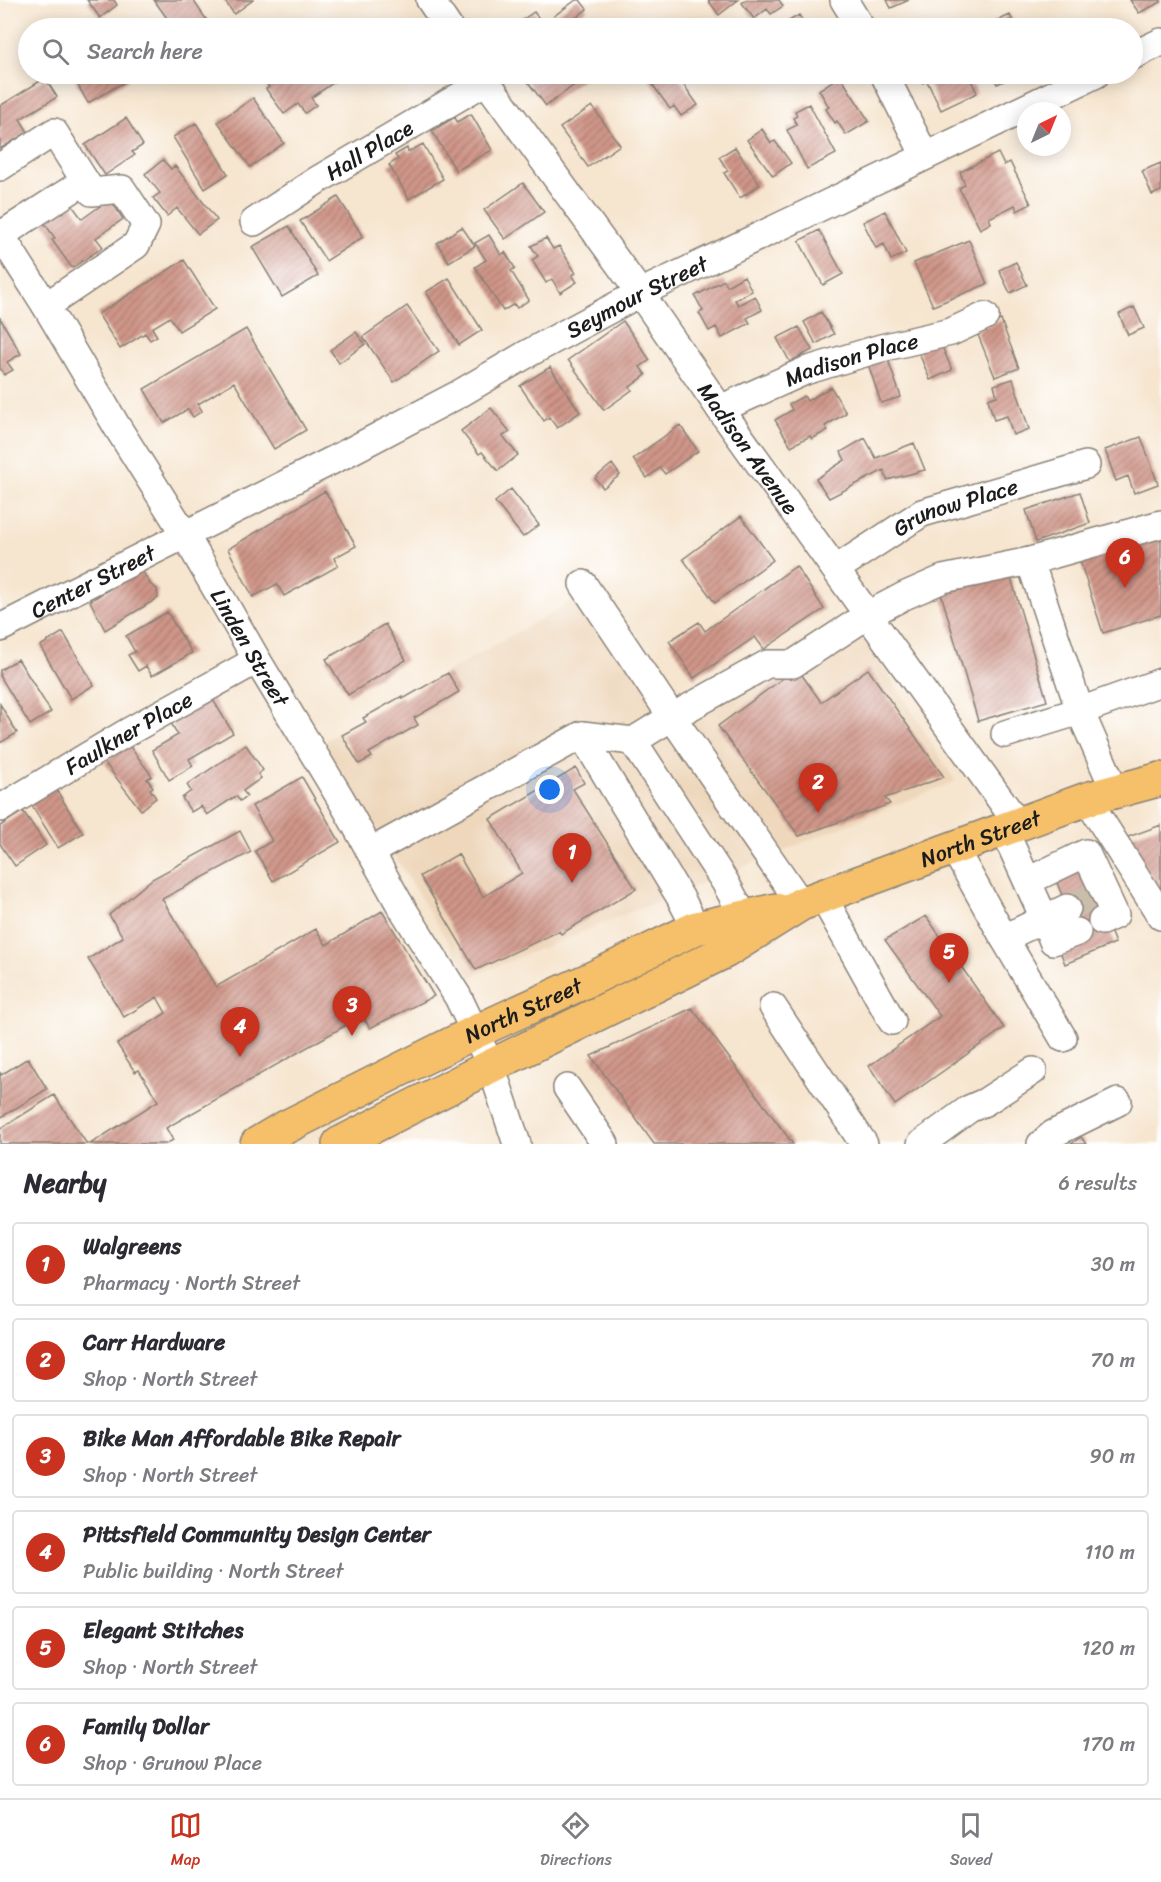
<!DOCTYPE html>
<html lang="en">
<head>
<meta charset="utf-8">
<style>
	body { margin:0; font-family:Sriracha,sans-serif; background:#f7f7f7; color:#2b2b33 }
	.compass { position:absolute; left:1017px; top:102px; width:54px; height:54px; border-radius:50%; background:#fff; box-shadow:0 3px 15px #0003; rotate:43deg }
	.you { position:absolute; left:550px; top:790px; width:21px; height:21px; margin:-15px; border:4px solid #fff; border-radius:50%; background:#1a73e8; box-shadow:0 0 0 9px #1a73e833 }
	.badge { display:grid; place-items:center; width:39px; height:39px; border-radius:50%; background:#c8321e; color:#fff; font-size:20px; font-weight:700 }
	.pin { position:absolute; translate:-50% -50px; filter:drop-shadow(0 2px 3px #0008) }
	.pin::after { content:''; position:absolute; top:32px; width:21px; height:18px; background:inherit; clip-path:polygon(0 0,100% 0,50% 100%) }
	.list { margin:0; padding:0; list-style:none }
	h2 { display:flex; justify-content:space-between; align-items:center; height:78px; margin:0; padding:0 24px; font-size:26px }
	h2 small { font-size:20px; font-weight:400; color:#7c7c81 }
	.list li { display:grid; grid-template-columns:39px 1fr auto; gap:18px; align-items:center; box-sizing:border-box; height:84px; margin:0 12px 12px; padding:0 12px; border:2px solid #e1e1e2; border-radius:6px }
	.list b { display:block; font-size:22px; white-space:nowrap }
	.list p { margin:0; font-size:20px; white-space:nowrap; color:#7c7c81 }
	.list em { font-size:20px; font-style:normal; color:#7c7c81 }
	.icon { flex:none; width:33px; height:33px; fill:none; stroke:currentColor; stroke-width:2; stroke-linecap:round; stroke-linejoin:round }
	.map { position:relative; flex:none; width:1161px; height:1144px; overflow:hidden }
	.search { position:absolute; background:#fff; box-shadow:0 3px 15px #0003; left:18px; right:18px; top:18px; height:66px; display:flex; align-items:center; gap:15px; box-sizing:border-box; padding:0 21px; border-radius:33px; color:#7c7c81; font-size:22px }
	.sheet { height:654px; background:#fff }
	nav { display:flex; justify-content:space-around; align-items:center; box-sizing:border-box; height:84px; border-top:2px solid #e1e1e2; background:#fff; font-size:16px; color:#7c7c81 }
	nav a { display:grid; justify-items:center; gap:3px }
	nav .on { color:#c8321e }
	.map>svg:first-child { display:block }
</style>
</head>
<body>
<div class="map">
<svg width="1161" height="1144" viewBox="0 0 1161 1144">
	<defs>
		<pattern id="building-hatch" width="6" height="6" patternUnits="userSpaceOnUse" patternTransform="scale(1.5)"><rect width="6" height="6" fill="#d09689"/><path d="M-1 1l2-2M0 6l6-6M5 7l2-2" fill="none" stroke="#a87a6f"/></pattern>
	</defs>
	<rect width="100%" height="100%" fill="#fff"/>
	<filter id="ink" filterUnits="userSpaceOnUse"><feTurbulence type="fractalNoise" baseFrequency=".0167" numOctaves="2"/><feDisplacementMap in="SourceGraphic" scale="12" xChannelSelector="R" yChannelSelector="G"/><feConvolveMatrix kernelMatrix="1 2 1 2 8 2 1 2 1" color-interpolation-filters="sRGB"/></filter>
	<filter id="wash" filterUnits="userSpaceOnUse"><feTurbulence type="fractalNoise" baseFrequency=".008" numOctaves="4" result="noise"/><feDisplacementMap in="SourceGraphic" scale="24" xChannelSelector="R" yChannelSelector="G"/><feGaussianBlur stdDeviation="1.35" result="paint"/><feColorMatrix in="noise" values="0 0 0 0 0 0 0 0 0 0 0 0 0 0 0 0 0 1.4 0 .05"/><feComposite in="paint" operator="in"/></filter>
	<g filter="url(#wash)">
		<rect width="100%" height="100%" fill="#f6e5cf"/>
		<!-- built -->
		<path fill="#eed7bb" d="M 596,588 L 678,715 L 852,615 L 955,781 L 470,977 L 323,742 Z"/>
		<g id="blocks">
			<!-- building -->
			<path fill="url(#building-hatch)" d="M 87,0 L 114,0 L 117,5 L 100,18 Z
				M 154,0 L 193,0 L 210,25 L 205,28 L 174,28 Z
				M 224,0 L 253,0 L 234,14 Z
				M 576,0 L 580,0 L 587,9 L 563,28 L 554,16 Z
				M 708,0 L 738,0 L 719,15 Z
				M 746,0 L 779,0 L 783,6 L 771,14 L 767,9 L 754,19 L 742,3 Z
				M 887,0 L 909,0 L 891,8 Z
				M 1130,0 L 1161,0 L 1161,2 L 1139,13 Z
				M 534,12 L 546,28 L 510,28 Z
				M 799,15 L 807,28 L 777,28 Z
				M 1010,15 L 1016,28 L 982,28 Z
				M 87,74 L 124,74 L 128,80 L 88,103 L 75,80 Z
				M 263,74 L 346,74 L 311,98 L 316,105 L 305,113 L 298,104 L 284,114 L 266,89 L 269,87 L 261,75 Z
				M 522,74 L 589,74 L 546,106 Z
				M 645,74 L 676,74 L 698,105 L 681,116 L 674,106 L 670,109 Z
				M 918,74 L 968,74 L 977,93 L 941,110 L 927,81 L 922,83 Z
				M 992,74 L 1020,74 L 997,84 Z
				M 840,76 L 869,121 L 846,135 L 837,121 L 835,123 L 826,109 L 829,107 L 819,90 Z
				M 45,78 L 57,97 L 20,119 L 28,132 L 0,149 L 0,106 Z
				M 253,98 L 284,143 L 250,167 L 218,122 Z
				M 809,104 L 836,154 L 807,169 L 787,130 L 797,125 L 793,118 L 797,116 L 795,111 Z
				M 592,106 L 620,145 L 588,167 L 560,128 Z
				M 471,114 L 492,150 L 456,171 L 432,131 L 455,117 L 457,122 Z
				M 126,118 L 143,145 L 132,152 L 135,155 L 105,175 L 85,145 Z
				M 196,123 L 228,174 L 205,189 L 173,137 Z
				M 762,129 L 771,143 L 775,141 L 791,163 L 773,176 L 747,140 Z
				M 423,144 L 443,179 L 409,199 L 389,165 L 398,159 L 395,155 L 407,148 L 408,152 Z
				M 735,147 L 760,185 L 740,198 L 724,173 L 728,171 L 719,157 Z
				M 998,153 L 1004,165 L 1010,162 L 1031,204 L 1017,211 L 1015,205 L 989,218 L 991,223 L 980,229 L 959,188 L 965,185 L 960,172 Z
				M 163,160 L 171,169 L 175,166 L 217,220 L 198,234 L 177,208 L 167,216 L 153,198 L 160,193 L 145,174 Z
				M 1161,163 L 1161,191 L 1152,195 L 1142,171 Z
				M 523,183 L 544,212 L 505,239 L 484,210 Z
				M 338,197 L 363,237 L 326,261 L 300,221 Z
				M 110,199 L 123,219 L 96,238 L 103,247 L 72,268 L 52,240 L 55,238 L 42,220 L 69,201 L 82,219 Z
				M 885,211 L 906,253 L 891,260 L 884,244 L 876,248 L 863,222 Z
				M 289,226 L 318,276 L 282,297 L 252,247 Z
				M 462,227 L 475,246 L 449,262 L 437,243 Z
				M 819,230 L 843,274 L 823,285 L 799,241 Z
				M 489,235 L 501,255 L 505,252 L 515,268 L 511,271 L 529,300 L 517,308 L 514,304 L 503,311 L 475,267 L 486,260 L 475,243 Z
				M 546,238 L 553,249 L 559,246 L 576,273 L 572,275 L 577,282 L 560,293 L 552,279 L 546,283 L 532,260 L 538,256 L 531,246 Z
				M 969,240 L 987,284 L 933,306 L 914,263 Z
				M 184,260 L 215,309 L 179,331 L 170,317 L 152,328 L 157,336 L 150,340 L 145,333 L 120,349 L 98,314 Z
				M 1016,262 L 1027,285 L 1010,293 L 999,270 Z
				M 744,276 L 752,291 L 735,300 L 738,305 L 755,296 L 762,310 L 747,318 L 750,323 L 722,338 L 716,327 L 709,331 L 699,313 L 703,311 L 695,296 L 724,280 L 727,286 Z
				M 449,278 L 482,330 L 459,345 L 426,292 Z
				M 407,306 L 439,351 L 394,382 L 363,337 Z
				M 1134,307 L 1144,328 L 1128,335 L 1119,314 Z
				M 821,312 L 834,334 L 816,344 L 804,322 Z
				M 0,318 L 21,354 L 7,362 L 13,370 L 4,375 L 0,368 Z
				M 1001,320 L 1019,368 L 995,377 L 976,330 Z
				M 623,321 L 650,360 L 640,367 L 646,375 L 630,387 L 632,390 L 604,410 L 568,360 Z
				M 799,327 L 812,350 L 790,362 L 777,338 Z
				M 246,329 L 306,430 L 274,449 L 234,382 L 198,404 L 202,411 L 193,417 L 188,409 L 164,423 L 144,389 Z
				M 356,332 L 365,344 L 339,363 L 330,350 Z
				M 939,339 L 952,370 L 930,380 L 917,348 Z
				M 887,357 L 901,397 L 881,403 L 868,364 Z
				M 550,367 L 580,412 L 557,428 L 549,417 L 544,421 L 520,386 Z
				M 1013,379 L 1029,429 L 1013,435 L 1007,416 L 994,420 L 988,399 L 997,396 L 994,385 Z
				M 831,387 L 846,413 L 825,426 L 828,430 L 812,439 L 810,436 L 791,446 L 775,420 L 792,410 L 789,404 L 804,396 L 807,401 Z
				M 491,408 L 510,432 L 503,436 L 518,455 L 498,471 L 482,452 L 479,454 L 461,431 Z
				M 680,425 L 698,451 L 665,474 L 660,468 L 647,478 L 633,459 Z
				M 1141,437 L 1158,484 L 1134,493 L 1128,476 L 1116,481 L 1105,450 Z
				M 865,438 L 876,458 L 914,443 L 925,470 L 887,480 L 884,470 L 829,498 L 816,479 L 845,460 L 841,452 Z
				M 612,464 L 620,475 L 603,488 L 595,478 Z
				M 511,489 L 539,525 L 523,537 L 495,502 Z
				M 325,491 L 356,546 L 334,558 L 338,566 L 284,596 L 277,584 L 253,597 L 228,549 Z
				M 1080,492 L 1090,523 L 1036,542 L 1026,510 Z
				M 741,516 L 773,560 L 715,603 L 683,559 Z
				M 1161,536 L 1161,615 L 1103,633 L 1080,561 Z
				M 796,566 L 824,609 L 764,649 L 755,637 L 694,678 L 669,641 L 699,622 L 705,631 Z
				M 141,569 L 151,585 L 157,589 L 158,598 L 105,630 L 90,601 Z
				M 1009,571 L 1047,701 L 978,721 L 940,590 Z
				M 167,612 L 192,653 L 152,676 L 146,666 L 138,671 L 128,655 L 135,652 L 126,636 Z
				M 385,624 L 406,660 L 348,695 L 326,659 Z
				M 63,632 L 94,685 L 71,699 L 40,646 Z
				M 18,659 L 51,712 L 30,725 L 0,676 L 0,670 Z
				M 797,668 L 821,702 L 868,669 L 944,777 L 885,798 L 890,804 L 799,836 L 718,726 Z
				M 448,673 L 459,692 L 414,718 L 418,725 L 369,753 L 372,757 L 359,764 L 342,735 L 366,722 L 363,718 L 402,696 L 403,699 Z
				M 212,698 L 233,733 L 189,759 L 193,766 L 169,780 L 152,750 L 178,735 L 171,723 Z
				M 0,704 L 17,733 L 0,743 Z
				M 128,744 L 152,776 L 147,779 L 153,787 L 150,789 L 156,798 L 141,810 L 104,762 Z
				M 246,745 L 263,770 L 258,774 L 261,778 L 243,791 L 247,796 L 240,801 L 236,796 L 207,815 L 201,806 L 191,812 L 182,798 L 191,791 L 187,785 Z
				M 576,768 L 584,783 L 573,789 L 636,889 L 561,934 L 559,931 L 476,970 L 420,876 L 458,854 L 483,897 L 522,873 L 490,819 Z
				M 302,777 L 340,842 L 273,881 L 255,851 L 272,841 L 252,806 Z
				M 54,786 L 83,833 L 58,848 L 29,801 Z
				M 23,811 L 46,845 L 15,866 L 0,844 L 0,826 Z
				M 1161,825 L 1161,890 L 1125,838 Z
				M 240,831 L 251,852 L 162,899 L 216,987 L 316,929 L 326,945 L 382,911 L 434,996 L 370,1028 L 362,1016 L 166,1128 L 173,1140 L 166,1144 L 90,1144 L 158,1101 L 139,1070 L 135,1072 L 117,1044 L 166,1013 L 157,997 L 124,1017 L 88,959 L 123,937 L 109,915 L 152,879 Z
				M 1078,863 L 1105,927 L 1108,926 L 1115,943 L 1065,964 L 1058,946 L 1079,937 L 1053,873 Z
				M 926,916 L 1004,1028 L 895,1105 L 869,1066 L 940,1016 L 885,940 Z
				M 692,1008 L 793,1144 L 654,1144 L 591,1056 Z
				M 28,1058 L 47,1089 L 0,1118 L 0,1072 L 1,1075 Z
				M 54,1095 L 87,1144 L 0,1144 L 0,1129 Z
				M 1081,1137 L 1086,1144 L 1071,1144 Z"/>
		</g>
	</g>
	<g filter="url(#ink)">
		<use href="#blocks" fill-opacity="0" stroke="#898076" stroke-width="1.5"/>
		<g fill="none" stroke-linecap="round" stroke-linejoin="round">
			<!-- minor-tunnel -->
			<path stroke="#cabdab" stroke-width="27" stroke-dasharray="27 14" stroke-linecap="butt" d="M 1067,908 L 1092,897"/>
			<!-- minor casing -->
			<g stroke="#898076" stroke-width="30">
				<g id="minor">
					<path d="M 430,0 L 449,28"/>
					<path d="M 844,0 L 861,28"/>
					<path d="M 1132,56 L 1161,42"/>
					<path id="s1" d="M 481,74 L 640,293 L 720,409 L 1018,824"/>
					<path d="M 884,74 L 925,156"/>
					<path d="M 0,167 L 54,132 L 85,181 L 1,235"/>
					<path id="s2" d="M 254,222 L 316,181 L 486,81"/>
					<path id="s3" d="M 0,234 L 46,306 L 116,425 L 185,535 L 257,660 L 341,799 L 399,903 L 458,997 L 491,1066 L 517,1144"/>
					<path d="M 46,306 L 136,245 L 146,225 L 122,189 L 92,192 L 85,181"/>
					<path id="s4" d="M 720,409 L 805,371 L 881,348 L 951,332 L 985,316"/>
					<path d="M 1030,561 L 1080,711 L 1161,682"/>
					<path id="s5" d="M 836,569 L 922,513 L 1086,465"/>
					<path d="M 583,584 L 672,717 L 767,664 L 793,664 L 868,615 L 904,596 L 943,579 L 1030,561 L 1161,524"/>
					<path id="s6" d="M 0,628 L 341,456 L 459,394 L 527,354 L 640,293 L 806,214 L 1096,74"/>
					<path d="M 1005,734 L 1080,711 L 1115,791"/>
					<path d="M 582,735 L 633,741 L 672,717 L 801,904"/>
					<path d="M 633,741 L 725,882 L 744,917"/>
					<path d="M 1087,799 L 1161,916"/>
					<path id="s7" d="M 1,808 L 126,733 L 257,660"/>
					<path d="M 1004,830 L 1044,918 L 1053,941 L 1077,932"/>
					<path d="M 954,848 L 1004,938 L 1063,1038"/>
					<path d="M 370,852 L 582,735 L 680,897 L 696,928"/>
					<path d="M 1028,881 L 1086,853 L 1115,915 L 1102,921"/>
					<path d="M 822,895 L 892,1021"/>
					<path d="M 1004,938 L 1067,908"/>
					<path d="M 773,1007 L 864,1144"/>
					<path d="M 567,1088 L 605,1144"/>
					<path d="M 921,1144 L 969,1109 L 985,1102 L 1033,1071"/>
					<path d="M 1041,1144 L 1053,1134 L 1118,1102"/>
				</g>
			</g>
			<!-- major casing -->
			<g stroke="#898076" stroke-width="36">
				<g id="major">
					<path id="s8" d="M 257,1144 L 282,1129 L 475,1032 L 597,976 L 696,928 L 776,910"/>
					<path id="s9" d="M 339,1144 L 491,1066 L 726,951 L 801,904 L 1087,799 L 1161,779"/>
				</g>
			</g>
			<!-- minor -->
			<use href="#minor" stroke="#fff" stroke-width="27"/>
			<!-- major -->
			<use href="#major" stroke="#f6c06b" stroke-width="33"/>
		</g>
	</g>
	<g text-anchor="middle" stroke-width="4.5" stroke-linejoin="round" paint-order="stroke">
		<!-- street labels -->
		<g font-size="22" fill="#1c1c1c" stroke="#fff">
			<text dy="8" stroke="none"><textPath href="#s2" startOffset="136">Hall Place</textPath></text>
			<text dy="8" stroke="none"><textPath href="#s6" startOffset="718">Seymour Street</textPath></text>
			<text dy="8" stroke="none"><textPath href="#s4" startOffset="141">Madison Place</textPath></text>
			<text dy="8" stroke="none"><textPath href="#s1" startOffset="460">Madison Avenue</textPath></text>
			<text dy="8" stroke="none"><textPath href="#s5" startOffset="136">Grunow Place</textPath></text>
			<text dy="8" stroke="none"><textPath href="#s6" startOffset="104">Center Street</textPath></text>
			<text dy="8" stroke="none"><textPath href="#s3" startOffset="483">Linden Street</textPath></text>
			<text dy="8" stroke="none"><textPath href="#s7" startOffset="148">Faulkner Place</textPath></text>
			<text dy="8" stroke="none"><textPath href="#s9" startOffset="712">North Street</textPath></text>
			<text dy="8" stroke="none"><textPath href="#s8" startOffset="298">North Street</textPath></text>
		</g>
	</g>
</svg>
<svg class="compass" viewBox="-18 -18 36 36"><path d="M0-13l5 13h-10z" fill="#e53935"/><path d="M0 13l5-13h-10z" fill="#7c7c81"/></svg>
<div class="you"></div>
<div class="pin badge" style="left:572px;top:883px">1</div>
<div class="pin badge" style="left:818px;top:813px">2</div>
<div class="pin badge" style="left:352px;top:1036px">3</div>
<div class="pin badge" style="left:240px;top:1057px">4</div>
<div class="pin badge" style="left:949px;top:983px">5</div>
<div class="pin badge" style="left:1125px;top:588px">6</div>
<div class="search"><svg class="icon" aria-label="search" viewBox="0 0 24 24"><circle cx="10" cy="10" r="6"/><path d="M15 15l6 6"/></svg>Search here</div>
</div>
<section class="sheet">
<h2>Nearby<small>6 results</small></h2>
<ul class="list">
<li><span class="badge">1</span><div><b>Walgreens</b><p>Pharmacy · North Street</p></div><em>30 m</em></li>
<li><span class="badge">2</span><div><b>Carr Hardware</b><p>Shop · North Street</p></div><em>70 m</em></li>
<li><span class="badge">3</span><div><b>Bike Man Affordable Bike Repair</b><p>Shop · North Street</p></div><em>90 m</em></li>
<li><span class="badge">4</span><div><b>Pittsfield Community Design Center</b><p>Public building · North Street</p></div><em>110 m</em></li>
<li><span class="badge">5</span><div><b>Elegant Stitches</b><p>Shop · North Street</p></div><em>120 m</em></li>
<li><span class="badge">6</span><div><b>Family Dollar</b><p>Shop · Grunow Place</p></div><em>170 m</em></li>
</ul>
</section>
<nav>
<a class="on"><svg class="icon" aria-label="map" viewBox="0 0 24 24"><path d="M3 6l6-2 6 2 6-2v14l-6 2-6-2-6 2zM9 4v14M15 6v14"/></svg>Map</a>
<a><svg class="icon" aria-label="directions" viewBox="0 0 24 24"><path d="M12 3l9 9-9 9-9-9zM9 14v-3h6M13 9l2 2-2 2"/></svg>Directions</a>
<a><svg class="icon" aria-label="saved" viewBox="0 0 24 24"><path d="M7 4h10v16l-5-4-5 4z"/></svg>Saved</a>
</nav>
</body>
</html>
